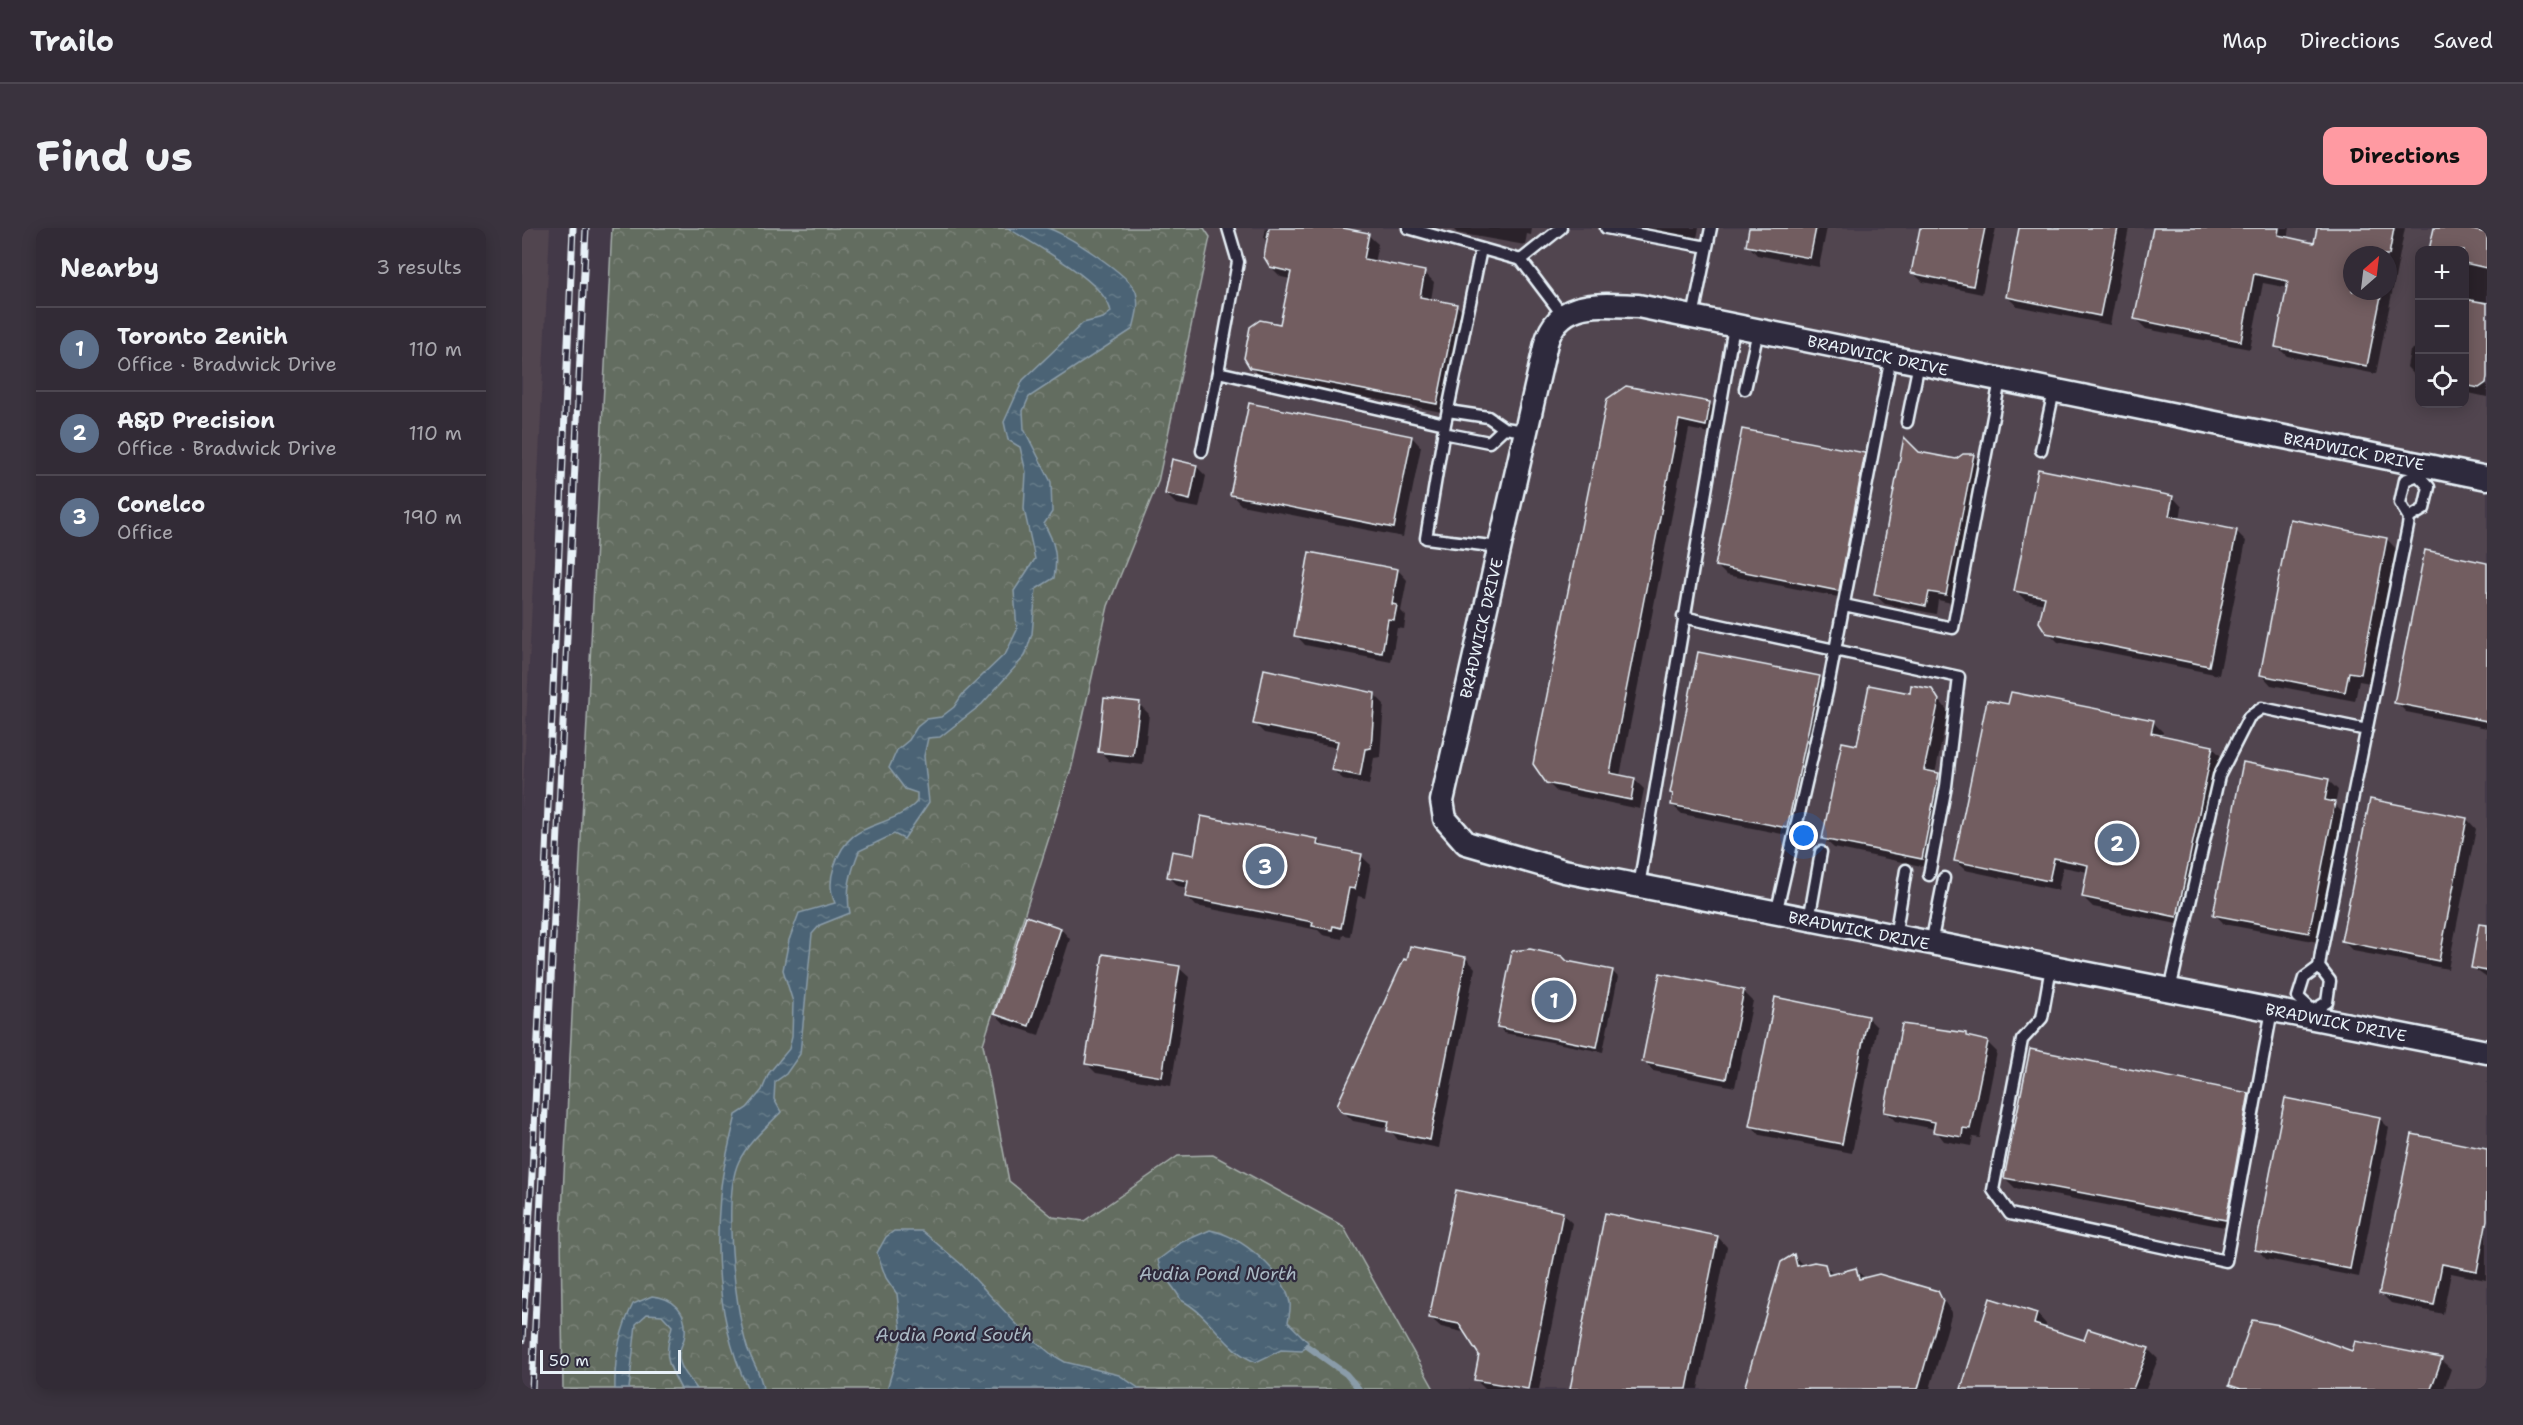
<!DOCTYPE html>
<html lang="en">
<head>
<meta charset="utf-8">
<style>
	body { margin:0; font-family:"Shantell Sans",sans-serif; background:#3a333e; color:#f1f3f6 }
	.controls { position:absolute; right:18px; top:18px; display:grid; overflow:hidden; border-radius:12px; box-shadow:0 3px 15px #0003 }
	.controls button { width:54px; height:54px; display:grid; place-items:center; padding:0; border:0; border-bottom:2px solid #4d4751; background:#322b36; color:#f1f3f6; font:30px sans-serif }
	.compass { position:absolute; left:1821px; top:18px; width:54px; height:54px; border-radius:50%; background:#322b36; box-shadow:0 3px 15px #0003; rotate:28deg }
	.scale { position:absolute; left:18px; bottom:15px; width:141px; box-sizing:border-box; padding-left:6px; border:3px solid #e8f1f8; border-top:0; font-size:16px; line-height:21px; white-space:nowrap; color:#e8f1f8; -webkit-text-stroke:4px #2f2a3d; paint-order:stroke }
	.you { position:absolute; left:1282px; top:608px; width:21px; height:21px; margin:-15px; border:4px solid #fff; border-radius:50%; background:#1a73e8; box-shadow:0 0 0 9px #1a73e833 }
	.badge { display:grid; place-items:center; width:39px; height:39px; border-radius:50%; background:#ff9aa2; color:#fff; font-size:20px; font-weight:700 }
	.pin { position:absolute; translate:-50% -50%; border:3px solid #fff; box-shadow:0 2px 6px #0006 }
	.list { margin:0; padding:0; list-style:none }
	h2 { display:flex; justify-content:space-between; align-items:center; height:78px; margin:0; padding:0 24px; font-size:26px }
	h2 small { font-size:20px; font-weight:400; color:#a8a7ad }
	.list li { display:grid; grid-template-columns:39px 1fr auto; gap:18px; align-items:center; box-sizing:border-box; height:84px; padding:0 24px; border-top:2px solid #4d4751 }
	.list b { display:block; font-size:22px; white-space:nowrap }
	.list p { margin:0; font-size:20px; white-space:nowrap; color:#a8a7ad }
	.list em { font-size:20px; font-style:normal; color:#a8a7ad }
	.icon { flex:none; width:33px; height:33px; fill:none; stroke:currentColor; stroke-width:2; stroke-linecap:round; stroke-linejoin:round }
	.map { position:relative; flex:none; width:1965px; height:1161px; overflow:hidden; border-radius:12px }
	header { display:flex; align-items:center; gap:36px; box-sizing:border-box; height:84px; padding:0 30px; background:#322b36; border-bottom:2px solid #4d4751 }
	header strong { font-size:28px }
	nav { display:flex; gap:33px; margin-inline-start:auto; font-size:21px }
	.intro { display:flex; align-items:center; justify-content:space-between; box-sizing:border-box; height:144px; padding:0 36px }
	h1 { margin:0; font-size:42px }
	.button { padding:15px 27px; border-radius:12px; background:#ff9aa2; color:#111; font-size:21px; font-weight:700 }
	main { display:flex; gap:36px; padding:0 36px }
	aside { flex:1; background:#322b36; border-radius:12px; box-shadow:0 3px 15px #0003 }
	.map>svg:first-child { display:block }
</style>
</head>
<body>
<header>
<strong>Trailo</strong>
<nav><a>Map</a><a>Directions</a><a>Saved</a></nav>
</header>
<div class="intro"><h1>Find us</h1><a class="button">Directions</a></div>
<main>
<aside>
<h2>Nearby<small>3 results</small></h2>
<ul class="list">
<li><span class="badge" style="background:#5c6f8a">1</span><div><b>Toronto Zenith</b><p>Office · Bradwick Drive</p></div><em>110 m</em></li>
<li><span class="badge" style="background:#5c6f8a">2</span><div><b>A&amp;D Precision</b><p>Office · Bradwick Drive</p></div><em>110 m</em></li>
<li><span class="badge" style="background:#5c6f8a">3</span><div><b>Conelco</b><p>Office</p></div><em>190 m</em></li>
</ul>
</aside>
<div class="map">
<svg width="1965" height="1161" viewBox="0 0 1965 1161">
	<defs>
		<pattern id="park-crowns" width="20" height="18" patternUnits="userSpaceOnUse" patternTransform="scale(1.5)"><rect width="20" height="18" fill="#646d60"/><path d="M2 6a3 3 0 1 1 6 0M12 15a3 3 0 1 1 6 0" fill="none" stroke="#7a8278"/></pattern>
		<pattern id="water-ripples" width="26" height="14" patternUnits="userSpaceOnUse" patternTransform="scale(1.5)"><rect width="26" height="14" fill="#4c6475"/><path d="M2 4q2-2 4 0t4 0M15 11q2-2 4 0t4 0" fill="none" stroke="#667b89"/></pattern>
	</defs>
	<rect width="100%" height="100%" fill="#433948"/>
	<filter id="ink" filterUnits="userSpaceOnUse"><feTurbulence type="fractalNoise" baseFrequency=".0167" numOctaves="2"/><feDisplacementMap in="SourceGraphic" scale="12" xChannelSelector="R" yChannelSelector="G"/><feConvolveMatrix kernelMatrix="1 2 1 2 8 2 1 2 1" color-interpolation-filters="sRGB"/></filter>
	<g filter="url(#ink)">
		<!-- built -->
		<path fill="#51444f" fill-rule="evenodd" d="M 0,0 L 28,0 L 0,582 Z
			M 682,0 L 1965,0 L 1965,1161 L 912,1161 L 821,998 L 656,928 L 562,993 L 531,989 L 487,953 L 461,816 L 550,538 L 586,378 L 636,254 L 688,9 ZM 1898,22 L 1942,22 L 1942,176 L 1898,176 ZM 1830,27 L 1866,27 L 1866,63 L 1830,63 Z"/>
		<!-- park -->
		<path fill="url(#park-crowns)" stroke="#a6afac" stroke-width="1.5" d="M 90,0 L 682,0 L 688,9 L 636,254 L 586,378 L 550,538 L 461,816 L 487,953 L 531,989 L 562,993 L 656,928 L 691,927 L 821,998 L 912,1161 L 41,1161 L 39,1005 Z"/>
		<!-- water -->
		<path fill="url(#water-ripples)" stroke="#8a9ca9" stroke-width="1.5" d="M 486,0 C 498,0 512,0 524,0 C 540,2 609,48 614,64 C 618,77 614,88 611,101 L 507,169 L 501,183 L 502,201 L 529,254 L 530,284 L 522,296 C 533,314 536,329 532,350 L 514,361 L 510,406 L 503,428 L 460,476 L 418,509 L 406,510 L 402,528 L 407,574 L 382,611 L 372,606 L 337,623 C 329,644 323,662 328,685 L 298,697 L 290,706 L 278,826 L 264,846 L 253,854 L 252,871 L 259,884 C 245,899 226,914 217,933 C 200,967 213,1081 225,1119 C 230,1134 239,1145 241,1161 L 226,1161 C 198,1101 192,1034 198,968 C 200,941 208,913 214,887 L 225,880 L 240,862 L 247,845 L 267,821 L 270,809 L 271,774 L 261,742 L 267,712 L 277,685 L 313,675 C 308,664 308,651 312,639 C 328,588 363,605 395,574 L 395,565 L 383,561 L 367,540 L 375,522 L 387,512 L 395,499 L 405,491 L 419,489 L 432,479 L 440,467 L 484,425 L 495,402 L 492,363 L 513,331 L 502,281 L 504,244 L 498,219 L 486,212 L 482,194 L 501,152 L 561,95 L 581,90 L 589,84 C 584,53 513,18 486,0 Z
			M 688,1002 C 719,1008 762,1043 768,1075 C 769,1081 767,1088 766,1094 L 786,1114 L 780,1123 L 759,1122 L 734,1134 C 703,1123 689,1087 659,1072 C 652,1057 638,1048 636,1032 L 660,1014 Z
			M 372,1003 L 400,1003 L 439,1036 L 500,1102 L 529,1126 L 543,1134 L 597,1147 L 618,1161 L 365,1161 L 380,1111 L 375,1066 L 364,1050 L 355,1025 L 364,1009 Z
			M 130,1068 C 152,1070 165,1083 163,1105 C 163,1113 157,1120 157,1128 C 157,1140 169,1152 175,1161 L 159,1161 C 144,1132 142,1130 150,1098 L 140,1087 L 125,1086 L 114,1096 L 107,1161 L 93,1161 C 92,1130 97,1104 111,1076 Z"/>
		<!-- shadow -->
		<path fill="#0007" fill-rule="evenodd" d="M 744,0 L 824,0 L 846,7 L 856,16 L 852,35 L 902,44 L 912,54 L 909,72 L 934,77 L 944,87 L 925,185 L 739,149 L 729,139 L 759,98 L 769,51 L 759,49 L 749,39 L 746,15 L 742,10 Z
			M 930,0 L 1010,0 L 1009,7 L 1005,6 L 1003,17 L 935,5 Z
			M 1102,0 L 1177,0 L 1174,15 Z
			M 1229,0 L 1305,0 L 1297,39 L 1235,27 L 1226,17 Z
			M 1400,0 L 1474,0 L 1460,66 L 1401,54 L 1391,45 Z
			M 1499,0 L 1607,0 L 1588,97 L 1495,78 L 1485,69 Z
			M 1632,0 L 1768,0 L 1766,11 L 1793,16 L 1796,0 L 1883,0 L 1854,146 L 1765,128 L 1755,119 L 1767,60 L 1741,55 L 1728,121 L 1624,101 L 1614,91 ZM 1830,27 L 1866,27 L 1866,63 L 1830,63 Z
			M 1913,0 L 1934,0 L 1965,6 L 1965,169 L 1942,164 L 1942,22 L 1911,22 L 1909,19 Z
			M 1898,101 L 1898,112 L 1893,104 Z
			M 1898,117 L 1898,153 L 1885,139 L 1888,123 Z
			M 1086,172 L 1188,176 L 1197,185 L 1193,206 L 1167,201 L 1098,548 L 1112,551 L 1122,561 L 1118,581 L 1035,564 L 1025,554 Z
			M 890,209 L 899,219 L 881,309 L 719,277 L 710,267 Z
			M 1396,225 L 1435,233 L 1451,228 L 1461,237 L 1434,376 L 1416,372 L 1414,386 L 1363,376 L 1353,367 Z
			M 1342,227 L 1352,236 L 1326,371 L 1204,347 L 1195,338 Z
			M 674,238 L 684,248 L 677,280 L 654,276 L 644,266 Z
			M 1651,269 L 1660,279 L 1658,292 L 1714,303 L 1724,313 L 1697,447 L 1536,414 L 1526,404 L 1523,376 L 1503,372 L 1493,362 Z
			M 1770,293 L 1865,311 L 1874,321 L 1848,455 L 1837,453 L 1833,473 L 1749,457 L 1740,447 Z
			M 1965,336 L 1965,500 L 1884,484 L 1874,474 Z
			M 876,342 L 885,352 L 879,383 L 884,388 L 882,401 L 875,400 L 869,434 L 783,417 L 774,407 Z
			M 1298,449 L 1307,459 L 1275,609 L 1160,586 L 1150,577 L 1152,567 L 1149,565 Z
			M 1409,462 L 1426,483 L 1413,546 L 1426,557 L 1409,640 L 1312,620 L 1302,611 L 1336,519 L 1389,467 Z
			M 852,466 L 862,476 L 858,529 L 852,530 L 847,557 L 821,551 L 811,542 L 816,520 L 742,505 L 732,495 Z
			M 617,476 L 627,486 L 621,537 L 587,533 L 578,523 Z
			M 1631,494 L 1641,504 L 1640,508 L 1690,519 L 1700,529 L 1665,698 L 1571,679 L 1561,669 L 1566,644 L 1541,639 L 1536,662 L 1443,642 L 1433,633 Z
			M 1807,553 L 1816,562 L 1813,577 L 1822,586 L 1796,714 L 1702,696 L 1693,686 Z
			M 1945,591 L 1954,601 L 1926,741 L 1831,723 L 1821,713 Z
			M 795,612 L 804,621 L 839,628 L 849,637 L 843,670 L 836,668 L 828,708 L 821,707 L 820,711 L 801,707 L 796,702 L 674,678 L 665,668 L 666,660 L 656,658 L 647,648 L 673,629 Z
			M 505,690 L 539,701 L 548,711 L 517,807 L 483,796 L 473,786 Z
			M 1965,721 L 1965,750 L 1951,740 Z
			M 944,730 L 953,740 L 917,920 L 876,912 L 867,900 L 831,893 L 821,883 Z
			M 657,740 L 667,749 L 649,858 L 574,845 L 565,836 Z
			M 1090,743 L 1096,749 L 1081,824 L 982,805 L 976,798 Z
			M 1221,763 L 1231,773 L 1213,859 L 1131,843 L 1122,833 Z
			M 1345,789 L 1355,799 L 1330,925 L 1238,907 L 1229,897 Z
			M 1444,806 L 1448,811 L 1465,814 L 1475,824 L 1458,910 L 1451,909 L 1449,918 L 1422,913 L 1413,901 L 1373,893 L 1364,883 Z
			M 1605,840 L 1726,866 L 1736,876 L 1713,1001 L 1493,960 L 1483,950 Z
			M 1857,890 L 1867,900 L 1837,1049 L 1744,1031 L 1735,1021 Z
			M 1965,923 L 1964,1052 L 1929,1045 L 1921,1086 L 1869,1075 L 1859,1065 Z
			M 1040,985 L 1050,995 L 1017,1161 L 963,1161 L 954,1152 L 959,1127 L 945,1105 L 919,1099 L 909,1090 Z
			M 1196,1009 L 1205,1019 L 1176,1161 L 1049,1161 Z
			M 1272,1028 L 1282,1038 L 1303,1038 L 1312,1047 L 1334,1042 L 1344,1051 L 1415,1064 L 1430,1084 L 1408,1161 L 1224,1161 Z
			M 1469,1072 L 1515,1086 L 1524,1096 L 1523,1101 L 1563,1114 L 1626,1121 L 1636,1131 L 1624,1161 L 1440,1161 Z
			M 1834,1114 L 1919,1132 L 1929,1141 L 1922,1161 L 1713,1161 L 1708,1156 L 1831,1125 Z"/>
		<g fill="none" stroke-linecap="round" stroke-linejoin="round">
			<!-- stream -->
			<path stroke="#8a9ca9" stroke-width="6" d="M 785,1118 L 824,1146 L 837,1161"/>
		</g>
		<!-- building -->
		<path fill="#725d60" stroke="#e8f1f8" stroke-width="1.5" d="M 747,0 L 821,0 L 847,5 L 842,31 L 903,43 L 898,69 L 935,76 L 915,176 L 728,140 L 722,130 L 728,99 L 738,92 L 758,96 L 769,44 L 748,39 L 742,29 Z
			M 1227,0 L 1294,0 L 1288,30 L 1224,18 Z
			M 1398,0 L 1463,0 L 1451,58 L 1389,45 Z
			M 1497,0 L 1596,0 L 1578,88 L 1484,69 Z
			M 1631,0 L 1757,0 L 1756,7 L 1792,15 L 1795,0 L 1872,0 L 1867,27 L 1830,27 L 1830,63 L 1860,63 L 1845,138 L 1753,119 L 1766,53 L 1732,46 L 1719,113 L 1612,91 Z
			M 1912,0 L 1942,0 L 1965,5 L 1965,40 L 1942,35 L 1942,22 L 1907,22 Z
			M 1942,71 L 1965,75 L 1965,149 L 1964,155 L 1957,160 L 1942,157 Z
			M 1104,158 L 1188,174 L 1184,198 L 1157,192 L 1088,545 L 1113,550 L 1109,572 L 1024,555 L 1011,536 L 1085,171 Z
			M 727,175 L 890,208 L 872,300 L 708,267 Z
			M 1220,201 L 1343,225 L 1317,363 L 1193,338 Z
			M 1382,209 L 1397,224 L 1434,231 L 1441,226 L 1452,226 L 1424,367 L 1407,364 L 1404,378 L 1352,367 Z
			M 650,231 L 675,237 L 668,272 L 643,266 Z
			M 1516,241 L 1651,268 L 1647,288 L 1715,302 L 1687,438 L 1524,405 L 1517,394 L 1523,369 L 1492,363 Z
			M 1768,291 L 1865,310 L 1839,446 L 1827,444 L 1823,464 L 1738,447 Z
			M 1903,322 L 1965,335 L 1965,493 L 1872,475 Z
			M 787,324 L 876,341 L 870,376 L 875,377 L 872,392 L 866,391 L 860,425 L 772,408 Z
			M 1176,424 L 1298,448 L 1265,600 L 1149,577 L 1151,566 L 1148,565 Z
			M 742,441 L 853,465 L 849,520 L 843,521 L 838,548 L 809,542 L 816,513 L 731,496 Z
			M 1347,457 L 1388,465 L 1389,457 L 1410,461 L 1417,472 L 1402,542 L 1417,545 L 1400,631 L 1300,611 L 1320,514 L 1335,517 Z
			M 1489,464 L 1632,492 L 1629,505 L 1691,518 L 1655,689 L 1560,669 L 1566,637 L 1532,630 L 1527,653 L 1432,633 L 1465,472 L 1486,476 Z
			M 582,470 L 618,474 L 611,528 L 576,524 Z
			M 1721,534 L 1807,551 L 1803,572 L 1813,574 L 1787,705 L 1691,687 Z
			M 1848,571 L 1945,590 L 1917,733 L 1819,713 Z
			M 679,588 L 796,611 L 795,617 L 840,626 L 833,661 L 827,660 L 819,700 L 811,698 L 810,702 L 790,698 L 791,694 L 663,669 L 666,653 L 645,649 L 650,623 L 672,627 Z
			M 504,688 L 539,700 L 507,798 L 472,786 Z
			M 1957,696 L 1965,697 L 1965,743 L 1949,740 Z
			M 888,718 L 944,729 L 908,912 L 865,903 L 867,893 L 820,884 L 815,877 L 882,731 L 885,732 Z
			M 1008,721 L 1040,728 L 1045,733 L 1091,742 L 1075,819 L 975,799 L 990,723 Z
			M 581,726 L 658,738 L 640,849 L 563,836 Z
			M 1138,745 L 1222,762 L 1204,851 L 1120,834 Z
			M 1253,769 L 1346,788 L 1320,916 L 1227,898 Z
			M 1380,796 L 1444,805 L 1444,808 L 1466,813 L 1448,901 L 1441,900 L 1440,909 L 1411,904 L 1413,894 L 1362,884 Z
			M 1508,821 L 1727,865 L 1704,992 L 1482,950 Z
			M 1763,870 L 1858,889 L 1828,1041 L 1733,1022 Z
			M 1890,906 L 1965,921 L 1965,992 L 1955,1043 L 1920,1036 L 1912,1077 L 1857,1066 Z
			M 934,962 L 1041,984 L 1006,1161 L 952,1152 L 957,1127 L 937,1096 L 907,1090 Z
			M 1083,985 L 1196,1008 L 1165,1161 L 1048,1161 Z
			M 1272,1026 L 1275,1038 L 1292,1034 L 1303,1036 L 1306,1047 L 1334,1040 L 1337,1051 L 1357,1046 L 1416,1063 L 1421,1073 L 1396,1161 L 1222,1161 L 1259,1034 Z
			M 1468,1070 L 1515,1085 L 1512,1096 L 1562,1112 L 1566,1101 L 1627,1120 L 1611,1161 L 1439,1161 Z
			M 1730,1092 L 1758,1097 L 1830,1123 L 1833,1113 L 1920,1130 L 1909,1161 L 1719,1161 L 1707,1157 Z"/>
		<g fill="none" stroke-linecap="round" stroke-linejoin="round">
			<!-- lane casing -->
			<g stroke="#e8f1f8" stroke-width="15">
				<path id="lane" d="M 706,0 L 716,34 L 696,144 L 923,196 L 959,21
					M 886,0 L 999,32 L 1042,89
					M 1084,0 L 1185,19 L 1171,89
					M 1185,19 L 1189,0
					M 999,32 L 1039,0
					M 1223,161 L 1236,103
					M 926,183 L 966,189 L 982,200 L 1004,203
					M 1385,194 L 1397,135
					M 923,196 L 904,310 L 977,319
					M 921,205 L 967,214 L 982,200
					M 1519,222 L 1532,163
					M 680,223 L 696,144
					M 1887,290 L 1902,281 L 1907,259 L 1896,247
					M 1322,377 L 1431,400 L 1478,152
					M 1161,389 L 1437,449 L 1424,558 L 1407,647
					M 1117,658 L 1212,98
					M 1254,686 L 1305,464 L 1369,129
					M 1287,692 L 1299,624
					M 1373,709 L 1384,642
					M 1409,716 L 1422,650
					M 1529,739 L 1520,790 L 1500,812 L 1471,962 L 1488,986 L 1704,1033 L 1750,782
					M 1648,762 L 1697,548 L 1727,489 L 1740,480 L 1845,502
					M 1790,782 L 1776,769 L 1782,750 L 1797,739
					M 1784,787 L 1805,774 L 1808,753 L 1797,739 L 1799,725 L 1886,298 L 1887,290 L 1878,275 L 1883,252 L 1896,247"/>
			</g>
			<!-- street casing -->
			<g stroke="#e8f1f8" stroke-width="27">
				<path id="street" d="M 1965,250 L 1116,78 C 1079,77 1037,70 1024,115 L 920,573 L 923,591 L 944,615 L 1042,643 L 1965,824"/>
			</g>
			<!-- lane -->
			<use href="#lane" stroke="#2f2a3d" stroke-width="10"/>
			<!-- street -->
			<use href="#street" stroke="#2f2a3d" stroke-width="22"/>
			<!-- rail casing -->
			<g stroke="#e8f1f8" stroke-width="7">
				<path id="rail" d="M 0,1112 L 10,948 L 51,0
					M 10,1161 L 64,0"/>
			</g>
			<!-- rail -->
			<use href="#rail" stroke="#2f2a3d" stroke-width="4.5" stroke-dasharray="14" stroke-linecap="butt"/>
		</g>
	</g>
	<g text-anchor="middle" stroke-width="4.5" stroke-linejoin="round" paint-order="stroke">
		<!-- street labels -->
		<g font-size="16" fill="#e8f1f8" stroke="#2f2a3d">
			<text transform="translate(1356 127) rotate(12)" y="6">BRADWICK DRIVE</text>
			<text transform="translate(1832 223) rotate(11)" y="6">BRADWICK DRIVE</text>
			<text transform="translate(959 400) rotate(-77)" y="6">BRADWICK DRIVE</text>
			<text transform="translate(1337 702) rotate(11)" y="6">BRADWICK DRIVE</text>
			<text transform="translate(1814 794) rotate(11)" y="6">BRADWICK DRIVE</text>
		</g>
		<!-- water labels -->
		<g font-size="18" font-style="italic" fill="#aab9c4" stroke="#2f2a3d">
			<text x="696" y="1052">Audia Pond North</text>
			<text x="432" y="1113">Audia Pond South</text>
		</g>
	</g>
</svg>
<div class="controls">
<button>+</button>
<button>−</button>
<button><svg class="icon" aria-label="locate" viewBox="0 0 24 24"><circle cx="12" cy="12" r="6"/><path d="M12 2v4M12 18v4M2 12h4M18 12h4"/></svg></button>
</div>
<svg class="compass" viewBox="-18 -18 36 36"><path d="M0-13l5 13h-10z" fill="#e53935"/><path d="M0 13l5-13h-10z" fill="#a8a7ad"/></svg>
<div class="scale">50 m</div>
<div class="you"></div>
<div class="pin badge" style="left:1032px;top:772px;background:#5c6f8a">1</div>
<div class="pin badge" style="left:1595px;top:615px;background:#5c6f8a">2</div>
<div class="pin badge" style="left:743px;top:638px;background:#5c6f8a">3</div>
</div>
</main>
</body>
</html>
